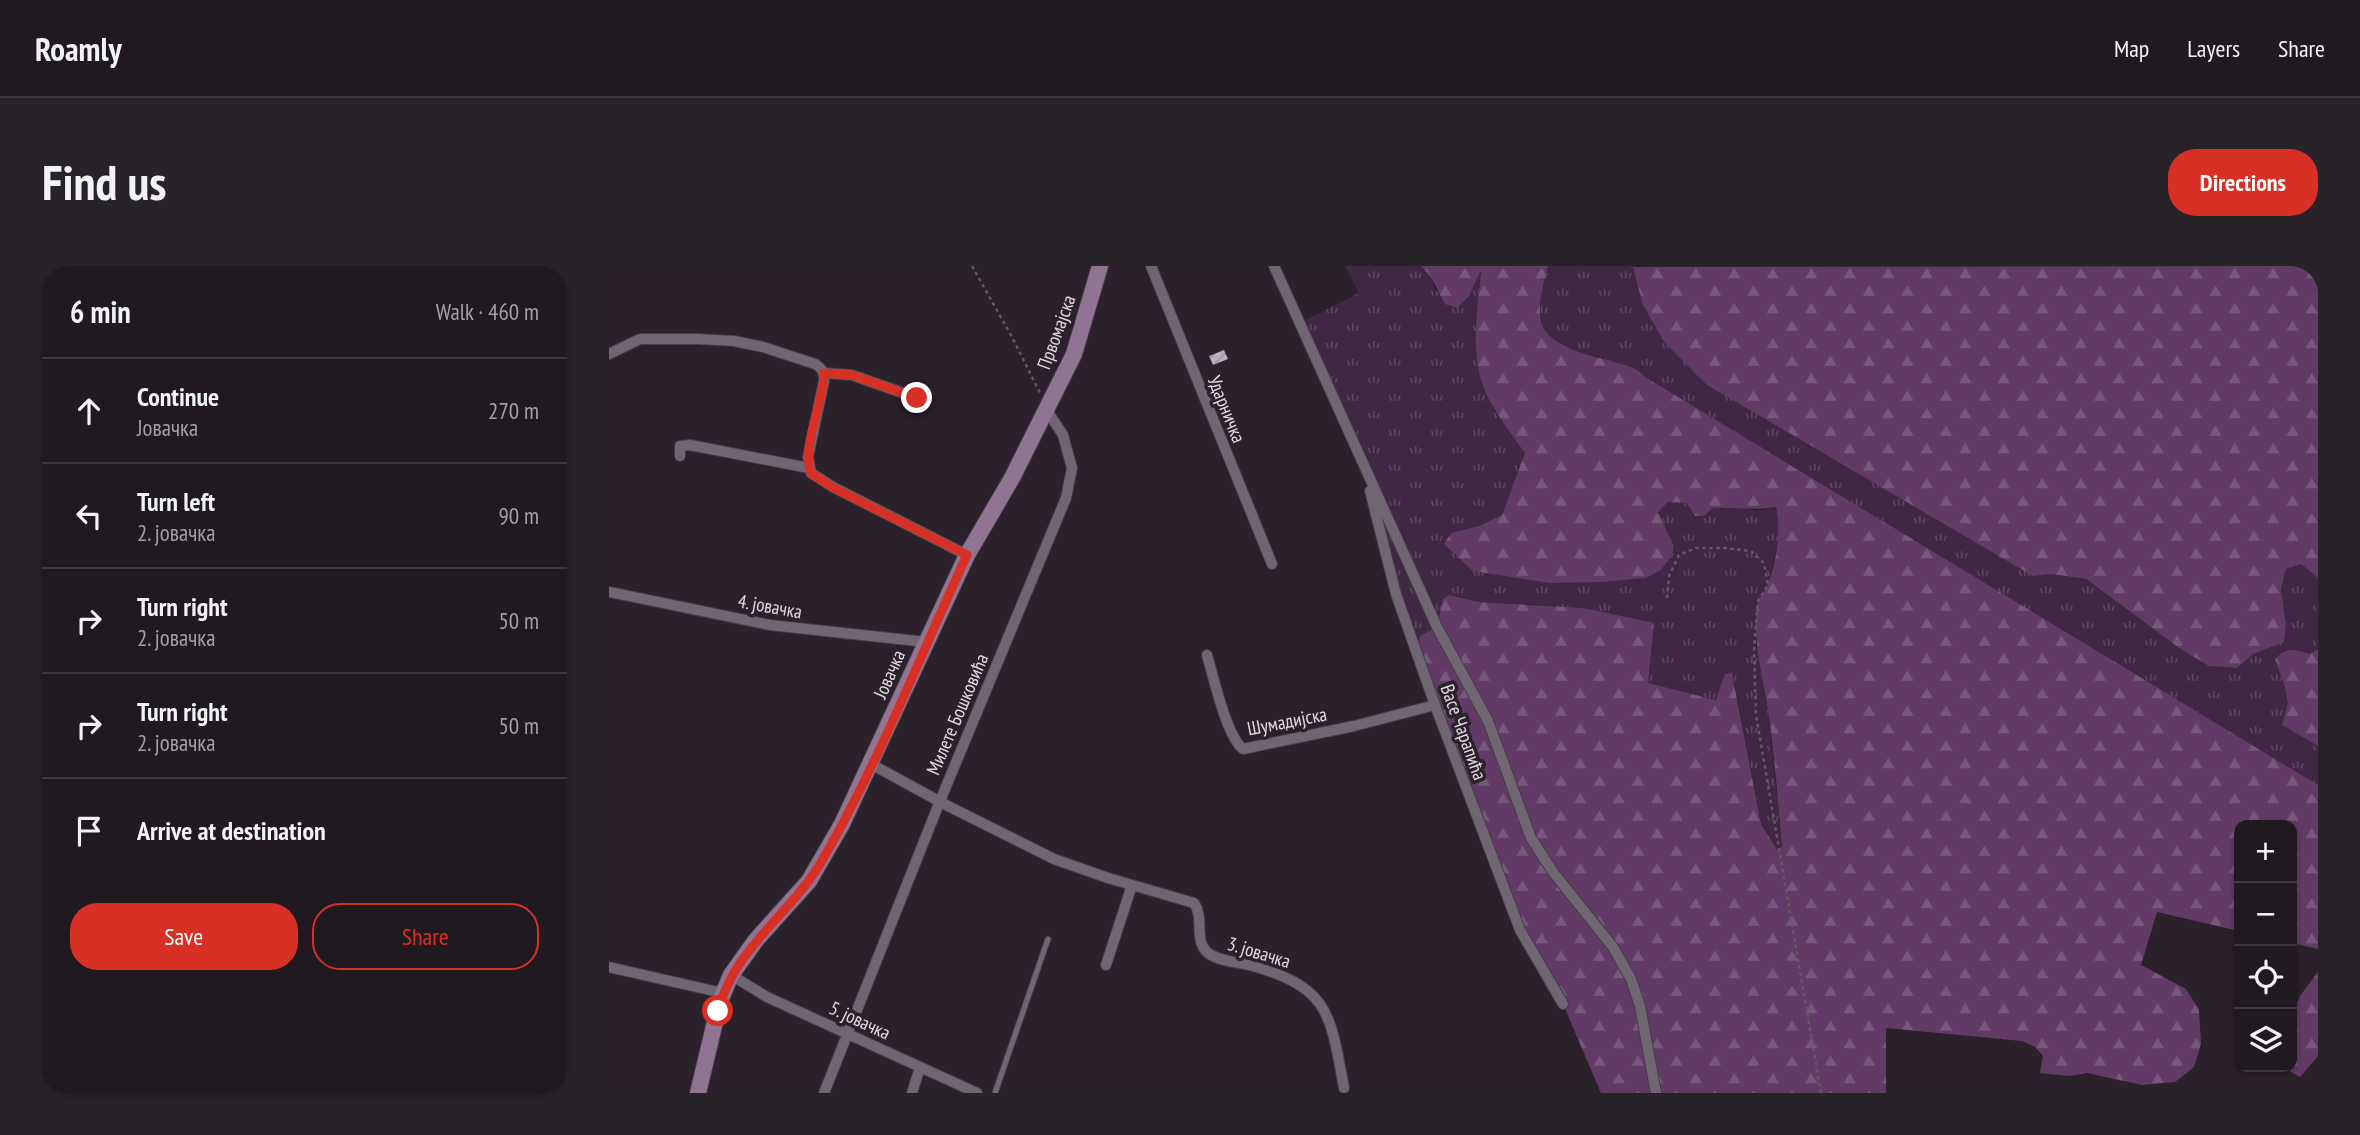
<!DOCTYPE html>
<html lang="en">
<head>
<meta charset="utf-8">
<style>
	body { margin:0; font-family:"PT Sans Narrow",sans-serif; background:#282229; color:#f1f3f6 }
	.controls { position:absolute; right:21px; bottom:21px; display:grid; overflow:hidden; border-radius:14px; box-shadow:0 2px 5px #0004 }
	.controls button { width:63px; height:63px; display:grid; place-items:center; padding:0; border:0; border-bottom:2px solid #3d383e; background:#201920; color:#f1f3f6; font:35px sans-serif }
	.stop { position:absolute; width:21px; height:21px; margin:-16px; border:5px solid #d93025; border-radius:50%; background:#fff }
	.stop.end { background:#d93025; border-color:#fff; box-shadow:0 2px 7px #0008 }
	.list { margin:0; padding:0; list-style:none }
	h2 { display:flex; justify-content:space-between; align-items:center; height:91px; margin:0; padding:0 28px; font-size:30px }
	h2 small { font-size:23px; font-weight:400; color:#a2a0a5 }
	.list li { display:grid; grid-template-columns:46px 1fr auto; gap:21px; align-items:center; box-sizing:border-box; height:105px; padding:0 28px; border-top:2px solid #3d383e }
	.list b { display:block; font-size:26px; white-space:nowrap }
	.list p { margin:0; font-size:23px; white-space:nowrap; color:#a2a0a5 }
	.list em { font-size:23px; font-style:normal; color:#a2a0a5 }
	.actions { display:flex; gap:14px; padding:21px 28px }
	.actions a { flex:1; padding:16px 0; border:2px solid #d93025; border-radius:28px; text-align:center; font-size:24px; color:#d93025 }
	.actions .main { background:#d93025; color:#fff }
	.icon { flex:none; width:38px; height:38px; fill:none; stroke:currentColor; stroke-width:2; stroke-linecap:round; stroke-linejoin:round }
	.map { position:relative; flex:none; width:1709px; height:827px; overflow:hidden; border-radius:28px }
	header { display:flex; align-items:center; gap:42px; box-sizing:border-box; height:98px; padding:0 35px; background:#201920; border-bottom:2px solid #3d383e }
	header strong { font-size:33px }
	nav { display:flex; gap:38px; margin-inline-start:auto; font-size:24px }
	.intro { display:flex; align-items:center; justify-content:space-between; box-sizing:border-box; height:168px; padding:0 42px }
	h1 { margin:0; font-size:49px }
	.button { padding:18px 32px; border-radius:28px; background:#d93025; color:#fff; font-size:24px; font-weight:700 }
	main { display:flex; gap:42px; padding:0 42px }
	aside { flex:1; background:#201920; border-radius:28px; box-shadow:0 2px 5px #0004 }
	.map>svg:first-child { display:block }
</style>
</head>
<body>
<header>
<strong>Roamly</strong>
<nav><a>Map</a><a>Layers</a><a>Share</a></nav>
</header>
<div class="intro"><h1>Find us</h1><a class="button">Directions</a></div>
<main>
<aside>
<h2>6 min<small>Walk · 460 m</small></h2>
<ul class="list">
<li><svg class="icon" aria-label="ahead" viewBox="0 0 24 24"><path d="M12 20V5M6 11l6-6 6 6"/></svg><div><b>Continue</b><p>Јовачка</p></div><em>270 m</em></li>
<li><svg class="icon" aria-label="left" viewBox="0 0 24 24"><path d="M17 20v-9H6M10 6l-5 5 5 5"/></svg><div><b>Turn left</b><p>2. јовачка</p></div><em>90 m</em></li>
<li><svg class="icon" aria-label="right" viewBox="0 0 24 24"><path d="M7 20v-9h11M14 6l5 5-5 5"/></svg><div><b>Turn right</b><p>2. јовачка</p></div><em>50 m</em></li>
<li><svg class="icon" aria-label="right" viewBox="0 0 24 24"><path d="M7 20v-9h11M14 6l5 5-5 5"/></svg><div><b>Turn right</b><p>2. јовачка</p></div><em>50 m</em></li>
<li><svg class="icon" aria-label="arrive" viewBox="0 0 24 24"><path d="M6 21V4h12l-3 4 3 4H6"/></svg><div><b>Arrive at destination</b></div></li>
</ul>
<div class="actions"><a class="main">Save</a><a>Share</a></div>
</aside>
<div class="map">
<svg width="1709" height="827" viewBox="0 0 1709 827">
	<defs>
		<pattern id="grass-tufts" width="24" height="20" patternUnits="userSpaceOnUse" patternTransform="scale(1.75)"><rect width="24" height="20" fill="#402743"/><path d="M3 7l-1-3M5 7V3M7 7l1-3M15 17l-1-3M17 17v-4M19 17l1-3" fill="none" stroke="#5b465e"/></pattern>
		<pattern id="forest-firs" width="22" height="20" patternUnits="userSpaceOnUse" patternTransform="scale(1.75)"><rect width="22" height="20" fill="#613b66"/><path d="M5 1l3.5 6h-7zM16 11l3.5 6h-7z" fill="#77577c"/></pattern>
		<pattern id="building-hatch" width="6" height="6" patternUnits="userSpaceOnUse" patternTransform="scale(1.75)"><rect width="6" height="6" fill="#b9aebb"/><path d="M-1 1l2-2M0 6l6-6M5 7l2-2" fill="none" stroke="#9c939d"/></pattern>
	</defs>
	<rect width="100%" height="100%" fill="#2a212a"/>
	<!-- grass -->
	<path fill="url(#grass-tufts)" d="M 736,0 L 812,0 L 822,11 L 827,25 L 860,29 L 872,1 C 869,35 864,72 870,106 C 875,136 899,163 916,187 L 893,250 L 870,260 L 842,267 L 941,317 L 995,316 L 1036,312 L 1065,280 L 1049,246 L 1059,236 L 1078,237 L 1087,250 L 1102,242 L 1129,241 L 1148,245 L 1167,241 L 1171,255 L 1170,273 L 1159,319 L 1149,335 L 1146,374 L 1152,396 L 1160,452 L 1173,579 L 1167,584 L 1152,558 L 1126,418 L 1116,409 L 1108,434 L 1038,417 L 928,339 L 869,336 L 840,329 L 828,361 L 819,367 L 808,387 L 753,195 L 691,57 L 750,27 Z
		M 939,0 L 1025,0 L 1424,310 L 1442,308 L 1476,313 L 1570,382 L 1628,402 L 1644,388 L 1675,376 L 1677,358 L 1672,324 L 1677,303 L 1692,298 L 1709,312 L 1709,383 L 1701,388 L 1685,384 L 1666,393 L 1675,418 L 1679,437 L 1673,459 L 1709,480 L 1709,519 L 1035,111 C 1026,100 1016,99 1002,95 C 982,90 941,80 933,59 C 927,41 935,17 939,0 Z"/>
	<!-- forest -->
	<path fill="url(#forest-firs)" d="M 812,0 L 939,0 C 935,17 927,41 933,59 C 941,80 981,90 1002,95 C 1016,99 1026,100 1036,111 L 1709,519 L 1709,683 L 1683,677 L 1683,559 L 1630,559 L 1630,665 L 1548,646 L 1532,699 L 1577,723 L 1590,744 L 1592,778 L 1585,801 L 1566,816 L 1533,819 L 1478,807 L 1460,810 L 1431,807 L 1434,790 L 1426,781 L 1413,775 L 1277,762 L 1277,827 L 992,827 L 954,738 L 911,664 L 808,387 L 811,370 L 828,361 L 834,333 L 840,329 L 869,336 L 974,342 L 1045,357 L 1039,417 L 1107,434 L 1116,408 L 1123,407 L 1152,558 L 1168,584 L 1173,580 C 1169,537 1166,494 1160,451 C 1155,413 1143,377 1148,339 C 1149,332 1155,327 1158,320 C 1167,300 1173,262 1167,241 C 1146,245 1125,241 1103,242 L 1095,250 L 1086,250 L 1078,237 L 1059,236 L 1049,246 L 1065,280 L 1063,289 L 1052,304 L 1036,312 L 995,316 L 941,317 L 864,305 L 835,278 L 842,267 L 870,260 L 893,249 L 916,187 C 899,163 877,137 870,107 C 863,75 869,37 872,4 L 860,30 L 848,42 L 836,38 L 822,11 Z
		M 1709,0 L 1709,312 L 1692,298 L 1677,303 L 1672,324 L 1677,358 L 1675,376 L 1644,388 L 1628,402 L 1600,400 L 1570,382 L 1477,313 L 1442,308 L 1424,310 L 1098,119 L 1055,76 L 1034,39 L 1024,1 Z
		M 1709,383 L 1709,480 L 1673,459 L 1679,437 L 1675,418 L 1666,393 C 1679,380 1685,384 1701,388 Z
		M 1709,706 L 1709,790 L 1691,811 L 1674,801 L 1683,801 L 1683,749 L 1691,730 Z"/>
	<!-- building -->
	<path fill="url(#building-hatch)" d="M 615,84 L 619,93 L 604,99 L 600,90 Z"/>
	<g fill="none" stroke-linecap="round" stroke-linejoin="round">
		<!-- lane casing -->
		<g stroke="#443d45" stroke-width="7">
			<path id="lane" d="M 386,827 L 439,673"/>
		</g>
		<!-- street casing -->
		<g stroke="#443d45" stroke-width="12">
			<path id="street" d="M 542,0 L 663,298
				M 665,0 L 828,361 L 879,455 L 922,572 L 944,606 L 1004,681 L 1022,713 L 1031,740 L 1047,827
				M 0,88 L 31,73 L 89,73 L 125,75 L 154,81 L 206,98 C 214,103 215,106 215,115 L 199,191 L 202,207 L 224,221 L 358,289
				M 215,107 L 243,109 L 308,132
				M 71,190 L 71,180 L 81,179 L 200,202
				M 761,225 L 787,328 L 826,439 L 911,664 L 954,738
				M 0,326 L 161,359 L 317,376
				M 598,389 C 605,412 617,469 634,483 L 745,460 L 826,439
				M 262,498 L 339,540 L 445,593 L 499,612 L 585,637 C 596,653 584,674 599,687 C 609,695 628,696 640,699 C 721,721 721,747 735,822
				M 497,699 L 523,619
				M 0,701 L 114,727
				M 122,709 L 158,731 L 368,827
				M 215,827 L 331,535 L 457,232 L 463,202 L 454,169 L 437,143
				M 303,827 L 311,801"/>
		</g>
		<!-- secondary casing -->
		<g stroke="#443d45" stroke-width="18">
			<path id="secondary" d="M 89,827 L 111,735 L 122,709 L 147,674 L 200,615 L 233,558 L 358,289 L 403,212 L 465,88 L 491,0"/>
		</g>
		<!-- path -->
		<path stroke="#625962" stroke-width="2.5" stroke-dasharray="3.5 3.5" stroke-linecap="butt" d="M 363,0 L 403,71 L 431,127
			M 1058,332 L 1060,310 L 1070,289 L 1087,282 L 1115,282 L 1142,285 L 1155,297 L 1159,319 L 1149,335 L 1145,384 L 1147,449 L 1212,827"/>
		<!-- lane -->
		<use href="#lane" stroke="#706671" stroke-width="5"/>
		<!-- street -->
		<use href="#street" stroke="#706671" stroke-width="10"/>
		<!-- secondary -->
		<use href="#secondary" stroke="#917494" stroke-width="16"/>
	</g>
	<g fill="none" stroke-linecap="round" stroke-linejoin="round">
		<!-- route -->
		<path stroke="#d93025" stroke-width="9" d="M 109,745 C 126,680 182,649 214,593 C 270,496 311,390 358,289 L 223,221 L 202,207 C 192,179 215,138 215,107 L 243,109 L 308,132"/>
	</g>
	<g text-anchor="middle" stroke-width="7" stroke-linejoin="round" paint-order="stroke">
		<!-- street labels -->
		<g font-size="19" fill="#e2dce2" stroke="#2a212a">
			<text transform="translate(447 66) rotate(-70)" y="7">Првомајска</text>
			<text transform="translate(618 143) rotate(68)" y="7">Ударничка</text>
			<text transform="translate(161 340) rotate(10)" y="7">4. јовачка</text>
			<text transform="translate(280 408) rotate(-66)" y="7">Јовачка</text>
			<text transform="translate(348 448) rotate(-67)" y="7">Милете Бошковића</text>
			<text transform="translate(678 455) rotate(-11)" y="7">Шумадијска</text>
			<text transform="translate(855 466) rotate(70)" y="7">Васе Чарапића</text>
			<text transform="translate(650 686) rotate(17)" y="7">3. јовачка</text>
			<text transform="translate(251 754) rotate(25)" y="7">5. јовачка</text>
		</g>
	</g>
</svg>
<div class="controls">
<button>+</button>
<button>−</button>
<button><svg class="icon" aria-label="locate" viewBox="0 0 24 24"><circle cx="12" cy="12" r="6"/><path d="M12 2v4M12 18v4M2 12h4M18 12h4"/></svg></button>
<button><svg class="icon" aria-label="layers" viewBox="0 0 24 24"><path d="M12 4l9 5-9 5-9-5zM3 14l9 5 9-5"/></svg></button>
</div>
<div class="stop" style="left:109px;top:745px"></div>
<div class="stop end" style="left:308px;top:132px"></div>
</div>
</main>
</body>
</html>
